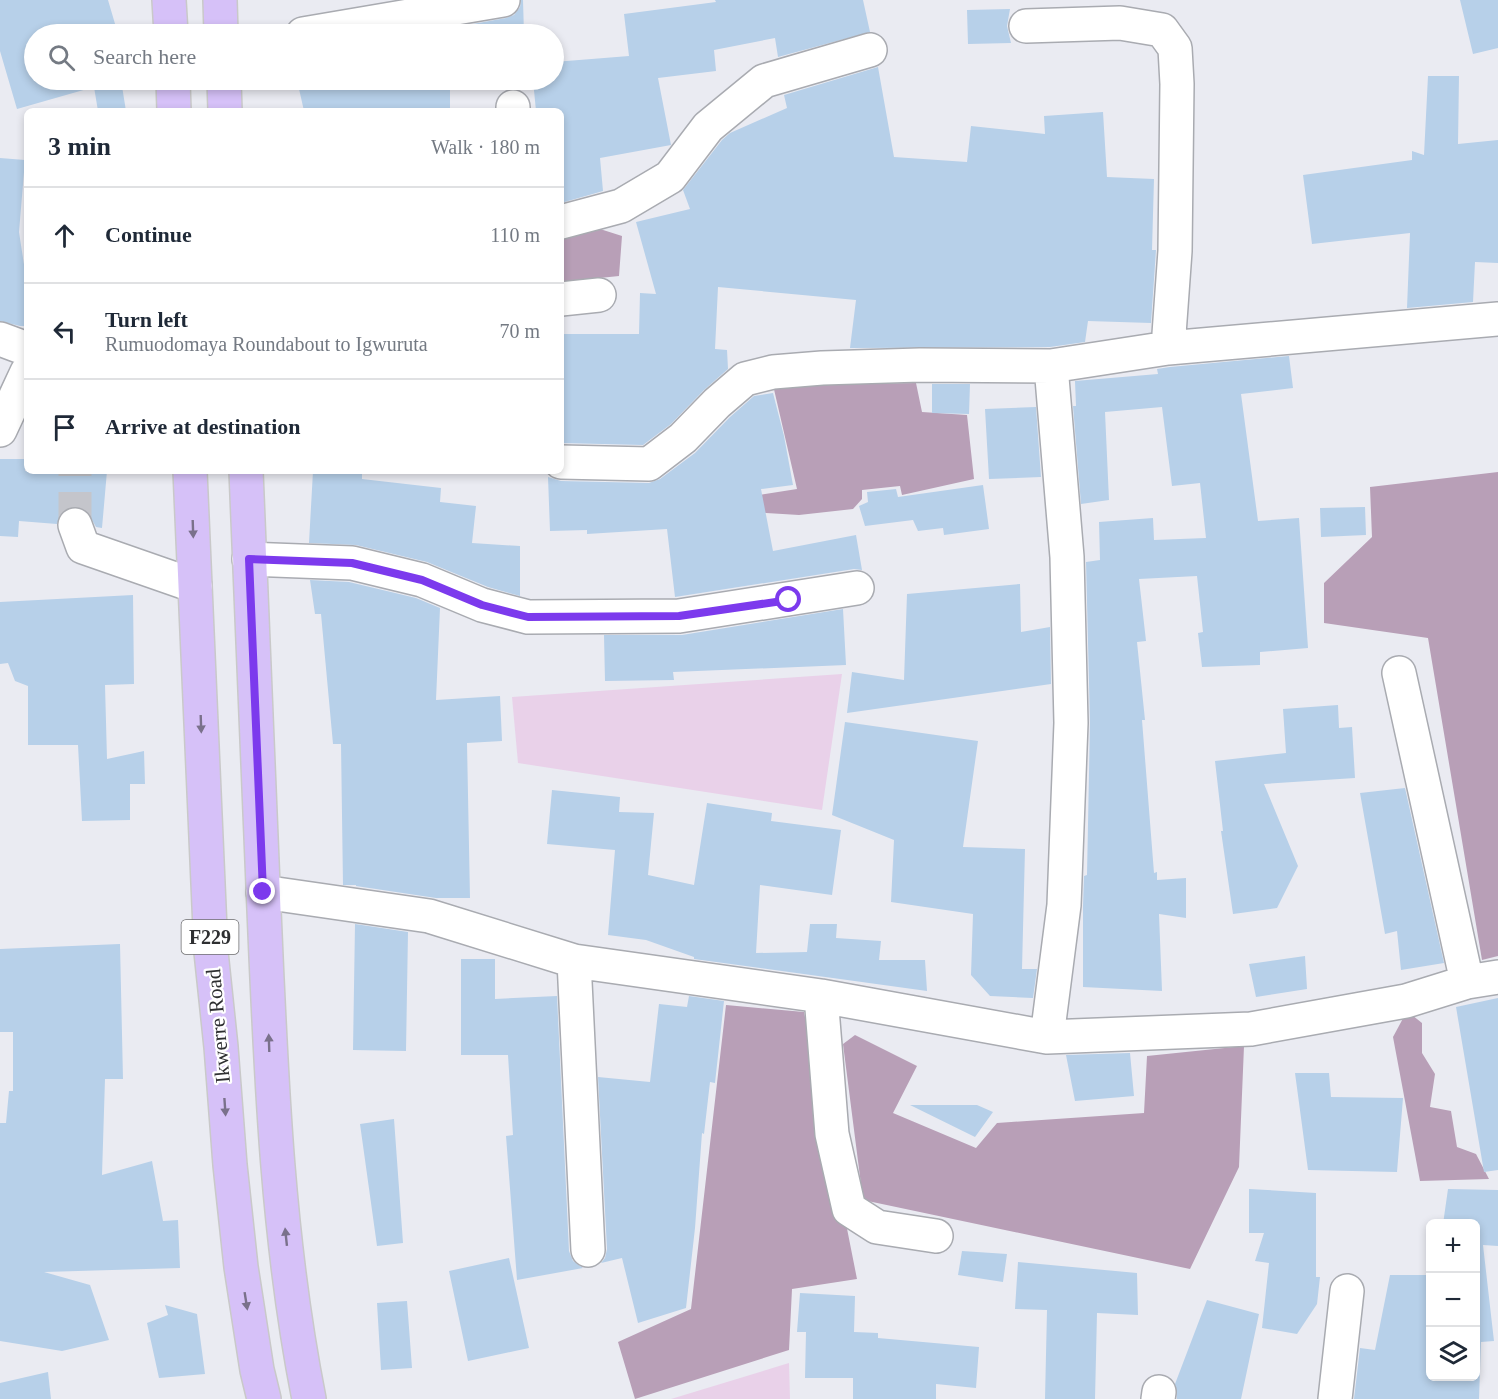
<!DOCTYPE html>
<html lang="en">
<head>
<meta charset="utf-8">
<style>
	body { margin:0; font-family:"Times New Roman",serif; background:#f2f2f3; color:#1f2937 }
	.controls { position:absolute; right:18px; bottom:18px; display:grid; overflow:hidden; border-radius:9px; box-shadow:0 3px 9px #0003 }
	.controls button { width:54px; height:54px; display:grid; place-items:center; padding:0; border:0; border-bottom:2px solid #e0e1e3; background:#fff; color:#1f2937; font:30px sans-serif }
	.stop { position:absolute; width:18px; height:18px; margin:-14px; border:4px solid #7c3aed; border-radius:50%; background:#fff }
	.stop.end { background:#7c3aed; border-color:#fff; box-shadow:0 2px 6px #0008 }
	.list { margin:0; padding:0; list-style:none }
	h2 { display:flex; justify-content:space-between; align-items:center; height:78px; margin:0; padding:0 24px; font-size:26px }
	h2 small { font-size:20px; font-weight:400; color:#747a83 }
	.list li { display:grid; grid-template-columns:39px 1fr auto; gap:18px; align-items:center; box-sizing:border-box; height:96px; padding:0 24px; border-top:2px solid #e0e1e3 }
	.list b { display:block; font-size:22px; white-space:nowrap }
	.list p { margin:0; font-size:20px; white-space:nowrap; color:#747a83 }
	.list em { font-size:20px; font-style:normal; color:#747a83 }
	.icon { flex:none; width:33px; height:33px; fill:none; stroke:currentColor; stroke-width:2; stroke-linecap:round; stroke-linejoin:round }
	.map { position:relative; flex:none; width:1498px; height:1399px; overflow:hidden }
	.search { position:absolute; background:#fff; box-shadow:0 3px 9px #0003; left:24px; top:24px; width:540px; height:66px; display:flex; align-items:center; gap:15px; box-sizing:border-box; padding:0 21px; border-radius:33px; color:#747a83; font-size:22px }
	.panel { position:absolute; background:#fff; box-shadow:0 3px 9px #0003; left:24px; top:108px; width:540px; height:366px; border-radius:9px }
	.map>svg:first-child { display:block }
</style>
</head>
<body>
<div class="map">
<svg width="1498" height="1399" viewBox="0 0 1498 1399">
	<rect width="100%" height="100%" fill="#eaebf2"/>
	<!-- green -->
	<path fill="#e9d1e9" d="M 842,674 L 822,810 L 518,763 L 512,697 Z
		M 789,1363 L 790,1399 L 671,1399 Z"/>
	<!-- forest -->
	<path fill="#b89fb7" d="M 600,229 L 622,236 L 619,276 L 561,282 L 561,240 Z
		M 916,383 L 922,412 L 967,415 L 974,479 L 902,495 L 900,486 L 862,490 L 862,499 L 853,509 L 799,515 L 751,512 L 752,496 L 797,489 L 773,385 Z
		M 1498,472 L 1498,956 L 1482,960 L 1428,638 L 1324,623 L 1324,583 L 1372,537 L 1370,487 Z
		M 726,1005 L 804,1012 L 857,1279 L 792,1289 L 789,1350 L 635,1399 L 618,1342 L 691,1309 Z
		M 1407,1011 L 1422,1023 L 1422,1053 L 1435,1074 L 1430,1107 L 1451,1111 L 1457,1147 L 1476,1154 L 1489,1179 L 1420,1181 L 1393,1037 Z
		M 855,1035 L 917,1066 L 893,1113 L 976,1148 L 997,1123 L 1144,1113 L 1147,1056 L 1244,1046 L 1239,1167 L 1190,1269 L 863,1200 L 843,1044 Z"/>
	<!-- building -->
	<path fill="#b7d0e9" d="M 0,0 L 108,0 L 118,34 L 34,34 L 34,80 L 121,80 L 126,111 L 98,111 L 94,87 L 17,109 L 0,51 Z
		M 521,0 L 523,0 L 524,34 L 451,34 L 451,28 L 506,18 L 514,15 L 520,7 Z
		M 715,0 L 863,0 L 870,32 L 778,57 L 775,38 L 714,50 L 716,71 L 658,78 L 671,145 L 600,158 L 603,191 L 561,203 L 561,111 L 536,111 L 533,80 L 554,80 L 554,62 L 629,56 L 624,14 L 716,2 Z
		M 1460,0 L 1498,0 L 1498,48 L 1473,54 Z
		M 1010,9 L 1007,26 L 1011,43 L 968,44 L 967,10 Z
		M 878,67 L 894,157 L 967,162 L 971,126 L 1045,134 L 1044,116 L 1103,112 L 1107,177 L 1154,179 L 1152,250 L 1156,250 L 1151,323 L 1088,321 L 1085,342 L 1050,347 L 850,348 L 856,300 L 718,287 L 715,349 L 727,350 L 728,369 L 704,390 L 671,424 L 643,445 L 561,443 L 561,334 L 639,334 L 640,293 L 656,294 L 636,222 L 690,209 L 683,190 L 722,140 L 730,133 L 787,108 L 784,95 Z
		M 1428,76 L 1459,76 L 1458,144 L 1498,140 L 1498,263 L 1475,262 L 1473,302 L 1407,308 L 1410,233 L 1312,244 L 1303,175 L 1412,160 L 1412,151 L 1424,155 Z
		M 297,80 L 450,80 L 450,111 L 304,111 Z
		M 453,80 L 526,80 L 526,86 L 453,87 Z
		M 0,158 L 25,160 L 19,232 L 25,271 L 27,326 L 20,326 L 0,321 Z
		M 1289,356 L 1293,388 L 1241,394 L 1258,521 L 1299,518 L 1308,648 L 1260,652 L 1260,665 L 1202,667 L 1198,633 L 1203,632 L 1197,576 L 1139,579 L 1146,641 L 1137,642 L 1145,720 L 1142,720 L 1154,873 L 1157,872 L 1157,880 L 1186,878 L 1186,918 L 1159,914 L 1162,991 L 1083,987 L 1083,906 L 1084,876 L 1087,875 L 1090,723 L 1086,562 L 1100,560 L 1099,522 L 1153,518 L 1154,540 L 1206,538 L 1200,483 L 1172,486 L 1162,407 L 1105,412 L 1109,500 L 1081,504 L 1073,406 L 1076,406 L 1075,381 L 1158,374 L 1157,369 L 1170,367 Z
		M 932,384 L 970,384 L 969,414 L 932,413 Z
		M 773,393 L 784,436 L 793,485 L 761,489 L 773,551 L 856,535 L 862,570 L 854,569 L 675,597 L 667,529 L 587,534 L 587,530 L 550,531 L 548,477 L 561,481 L 649,483 L 660,479 L 695,453 L 730,417 L 754,396 Z
		M 1036,407 L 1041,477 L 989,479 L 985,409 Z
		M 0,459 L 26,459 L 25,471 L 107,471 L 102,528 L 96,527 L 87,511 L 78,507 L 68,508 L 61,513 L 57,524 L 19,521 L 18,537 L 0,536 Z
		M 313,471 L 362,471 L 362,479 L 441,488 L 440,502 L 476,506 L 472,543 L 520,546 L 520,596 L 488,587 L 427,562 L 356,545 L 309,543 Z
		M 983,485 L 989,529 L 944,535 L 943,528 L 918,531 L 913,520 L 865,526 L 859,506 L 868,502 L 867,492 L 896,489 L 898,497 Z
		M 1365,507 L 1366,535 L 1321,537 L 1320,508 Z
		M 310,580 L 349,582 L 416,598 L 440,608 L 436,700 L 500,696 L 502,741 L 467,743 L 470,898 L 436,898 L 356,886 L 356,885 L 343,885 L 341,744 L 333,744 L 321,614 L 315,614 Z
		M 1020,584 L 1021,632 L 1050,627 L 1051,684 L 847,713 L 852,672 L 904,680 L 907,594 Z
		M 133,595 L 134,684 L 105,685 L 107,759 L 144,751 L 145,784 L 130,784 L 130,820 L 82,821 L 78,745 L 28,745 L 28,686 L 15,681 L 8,663 L 0,664 L 0,602 Z
		M 843,609 L 846,665 L 673,672 L 674,680 L 605,681 L 604,635 L 682,635 Z
		M 1338,705 L 1339,728 L 1352,727 L 1355,778 L 1264,784 L 1298,866 L 1277,908 L 1233,914 L 1221,831 L 1223,831 L 1215,761 L 1286,753 L 1283,709 Z
		M 845,722 L 978,741 L 963,847 L 1025,849 L 1022,969 L 1037,969 L 1033,998 L 990,996 L 971,975 L 973,914 L 891,902 L 894,840 L 832,815 Z
		M 1405,788 L 1444,963 L 1401,970 L 1397,931 L 1385,934 L 1360,793 Z
		M 552,790 L 620,797 L 619,812 L 654,813 L 648,875 L 694,885 L 707,803 L 772,813 L 771,821 L 841,830 L 832,895 L 760,885 L 756,953 L 807,952 L 810,924 L 837,924 L 836,938 L 881,941 L 879,960 L 925,960 L 927,991 L 694,959 L 694,957 L 646,940 L 608,935 L 615,850 L 547,844 Z
		M 355,924 L 408,932 L 406,1051 L 353,1050 Z
		M 120,944 L 123,1079 L 105,1079 L 102,1175 L 152,1161 L 163,1221 L 178,1220 L 180,1268 L 44,1272 L 90,1285 L 109,1340 L 62,1351 L 0,1341 L 0,1123 L 6,1123 L 9,1091 L 13,1091 L 13,1032 L 0,1032 L 0,949 Z
		M 1305,956 L 1307,989 L 1256,997 L 1249,964 Z
		M 461,959 L 495,959 L 495,999 L 557,996 L 569,1251 L 573,1261 L 583,1268 L 517,1280 L 506,1136 L 513,1135 L 508,1055 L 461,1055 Z
		M 689,996 L 724,1001 L 715,1083 L 710,1082 L 704,1134 L 702,1133 L 695,1228 L 686,1308 L 638,1323 L 622,1258 L 601,1263 L 605,1258 L 607,1249 L 598,1077 L 650,1082 L 659,1004 L 687,1007 Z
		M 1498,998 L 1498,1170 L 1484,1172 L 1456,1007 Z
		M 1130,1053 L 1134,1096 L 1075,1101 L 1066,1055 Z
		M 1295,1073 L 1329,1073 L 1331,1097 L 1403,1098 L 1397,1172 L 1308,1170 Z
		M 910,1105 L 977,1105 L 993,1112 L 975,1137 Z
		M 394,1119 L 403,1243 L 377,1246 L 360,1124 Z
		M 1249,1189 L 1316,1193 L 1316,1277 L 1320,1277 L 1317,1304 L 1297,1334 L 1262,1328 L 1269,1263 L 1255,1261 L 1264,1233 L 1249,1233 Z
		M 1448,1189 L 1498,1190 L 1498,1246 L 1483,1245 L 1494,1341 L 1481,1342 L 1479,1399 L 1354,1399 L 1360,1348 L 1375,1350 L 1390,1275 L 1431,1275 L 1431,1377 L 1476,1377 L 1476,1224 L 1443,1224 Z
		M 962,1251 L 1007,1254 L 1003,1282 L 958,1275 Z
		M 509,1258 L 529,1348 L 468,1361 L 449,1271 Z
		M 1018,1262 L 1137,1273 L 1138,1315 L 1097,1313 L 1095,1399 L 1045,1399 L 1047,1310 L 1015,1309 Z
		M 800,1293 L 855,1296 L 854,1332 L 878,1333 L 878,1338 L 979,1347 L 976,1388 L 936,1384 L 936,1399 L 853,1399 L 853,1378 L 805,1378 L 806,1332 L 797,1332 Z
		M 1207,1300 L 1259,1314 L 1241,1399 L 1177,1399 L 1175,1384 Z
		M 407,1301 L 412,1368 L 381,1370 L 377,1303 Z
		M 165,1305 L 197,1314 L 205,1374 L 159,1378 L 147,1323 L 168,1315 Z
		M 48,1372 L 51,1399 L 0,1399 L 0,1383 Z"/>
	<g fill="none" stroke-linecap="round" stroke-linejoin="round">
		<!-- minor-tunnel -->
		<path stroke="#c4c5cb" stroke-width="33" stroke-dasharray="33 16" stroke-linecap="butt" d="M 75,525 L 75,471"/>
		<!-- minor casing -->
		<g stroke="#a9abb1" stroke-width="36">
			<path id="minor" d="M 1026,26 L 1120,23 L 1162,30 L 1175,48 L 1177,84 L 1175,251 L 1168,348
				M 303,34 L 503,0
				M 513,107 L 513,111
				M 561,222 L 621,206 L 670,177 L 708,127 L 764,81 L 870,50
				M 561,299 L 599,295
				M 0,339 L 27,349
				M 0,430 L 27,372
				M 561,462 L 649,464 L 683,438 L 717,403 L 745,379 L 773,372 L 822,368 L 920,365 L 1051,366 L 1168,348 L 1498,319
				M 75,525 L 83,547 L 195,586
				M 249,559 L 352,563 L 422,580 L 482,605 L 528,617 L 679,616 L 857,588
				M 1399,673 L 1467,982
				M 263,892 L 429,916 L 574,961 L 821,996 L 1047,1037 L 1251,1029 L 1406,1001 L 1467,982 L 1498,977
				M 574,961 L 588,1250
				M 821,996 L 832,1134 L 849,1209 L 877,1227 L 936,1236
				M 1047,1037 L 1064,905 L 1071,723 L 1067,557 L 1051,366
				M 1158,1399 L 1159,1392
				M 1335,1399 L 1347,1291"/>
		</g>
		<!-- major casing -->
		<g stroke="#c9c9c9" stroke-width="36">
			<path id="major" d="M 169,0 L 171,34
				M 220,0 L 221,34
				M 173,80 L 174,111
				M 224,80 L 225,111
				M 190,471 L 211,952 L 221,1047 L 230,1165 L 241,1267 L 257,1370 L 264,1399
				M 246,471 C 251,618 258,764 264,910 C 271,1074 277,1238 309,1399"/>
		</g>
		<!-- minor -->
		<use href="#minor" stroke="#fff" stroke-width="33"/>
		<!-- major -->
		<use href="#major" stroke="#d6c1f8" stroke-width="33"/>
	</g>
	<!-- one-way arrows -->
	<defs><path id="oneway-solid" d="M-6-.8H1V-3.2L6.5 0L1 3.2V.8H-6Z" transform="scale(1.5)"/></defs>
	<g fill="#7a718b">
		<use href="#oneway-solid" transform="translate(193 529) rotate(88)"/>
		<use href="#oneway-solid" transform="translate(201 724) rotate(88)"/>
		<use href="#oneway-solid" transform="translate(269 1043) rotate(-92)"/>
		<use href="#oneway-solid" transform="translate(225 1107) rotate(86)"/>
		<use href="#oneway-solid" transform="translate(286 1237) rotate(-96)"/>
		<use href="#oneway-solid" transform="translate(246 1301) rotate(81)"/>
	</g>
	<g fill="none" stroke-linecap="round" stroke-linejoin="round">
		<!-- route -->
		<path stroke="#7c3aed" stroke-width="8" d="M 263,892 L 249,559 L 352,563 L 422,580 L 482,605 L 528,617 L 679,616 L 789,600"/>
	</g>
	<g text-anchor="middle" stroke-width="4.5" stroke-linejoin="round" paint-order="stroke">
		<!-- shield labels -->
		<rect fill="#fff" stroke="#6d6d6f" stroke-width="1.5" x="181.5" y="920" width="57" height="34" rx="4.5"/>
		<g font-size="20" font-weight="bold" fill="#2e2f31">
			<text x="210" y="944">F229</text>
		</g>
		<!-- street labels -->
		<g font-size="21" fill="#2e2f31" stroke="#fff">
			<text transform="translate(218 1026) rotate(-95)" y="7">Ikwerre Road</text>
		</g>
	</g>
</svg>
<div class="controls">
<button>+</button>
<button>−</button>
<button><svg class="icon" aria-label="layers" viewBox="0 0 24 24"><path d="M12 4l9 5-9 5-9-5zM3 14l9 5 9-5"/></svg></button>
</div>
<div class="stop" style="left:789px;top:600px"></div>
<div class="stop end" style="left:263px;top:892px"></div>
<div class="search"><svg class="icon" aria-label="search" viewBox="0 0 24 24"><circle cx="10" cy="10" r="6"/><path d="M15 15l6 6"/></svg>Search here</div>
<section class="panel">
<h2>3 min<small>Walk · 180 m</small></h2>
<ul class="list">
<li><svg class="icon" aria-label="ahead" viewBox="0 0 24 24"><path d="M12 20V5M6 11l6-6 6 6"/></svg><div><b>Continue</b></div><em>110 m</em></li>
<li><svg class="icon" aria-label="left" viewBox="0 0 24 24"><path d="M17 20v-9H6M10 6l-5 5 5 5"/></svg><div><b>Turn left</b><p>Rumuodomaya Roundabout to Igwuruta</p></div><em>70 m</em></li>
<li><svg class="icon" aria-label="arrive" viewBox="0 0 24 24"><path d="M6 21V4h12l-3 4 3 4H6"/></svg><div><b>Arrive at destination</b></div></li>
</ul>
</section>
</div>
</body>
</html>
